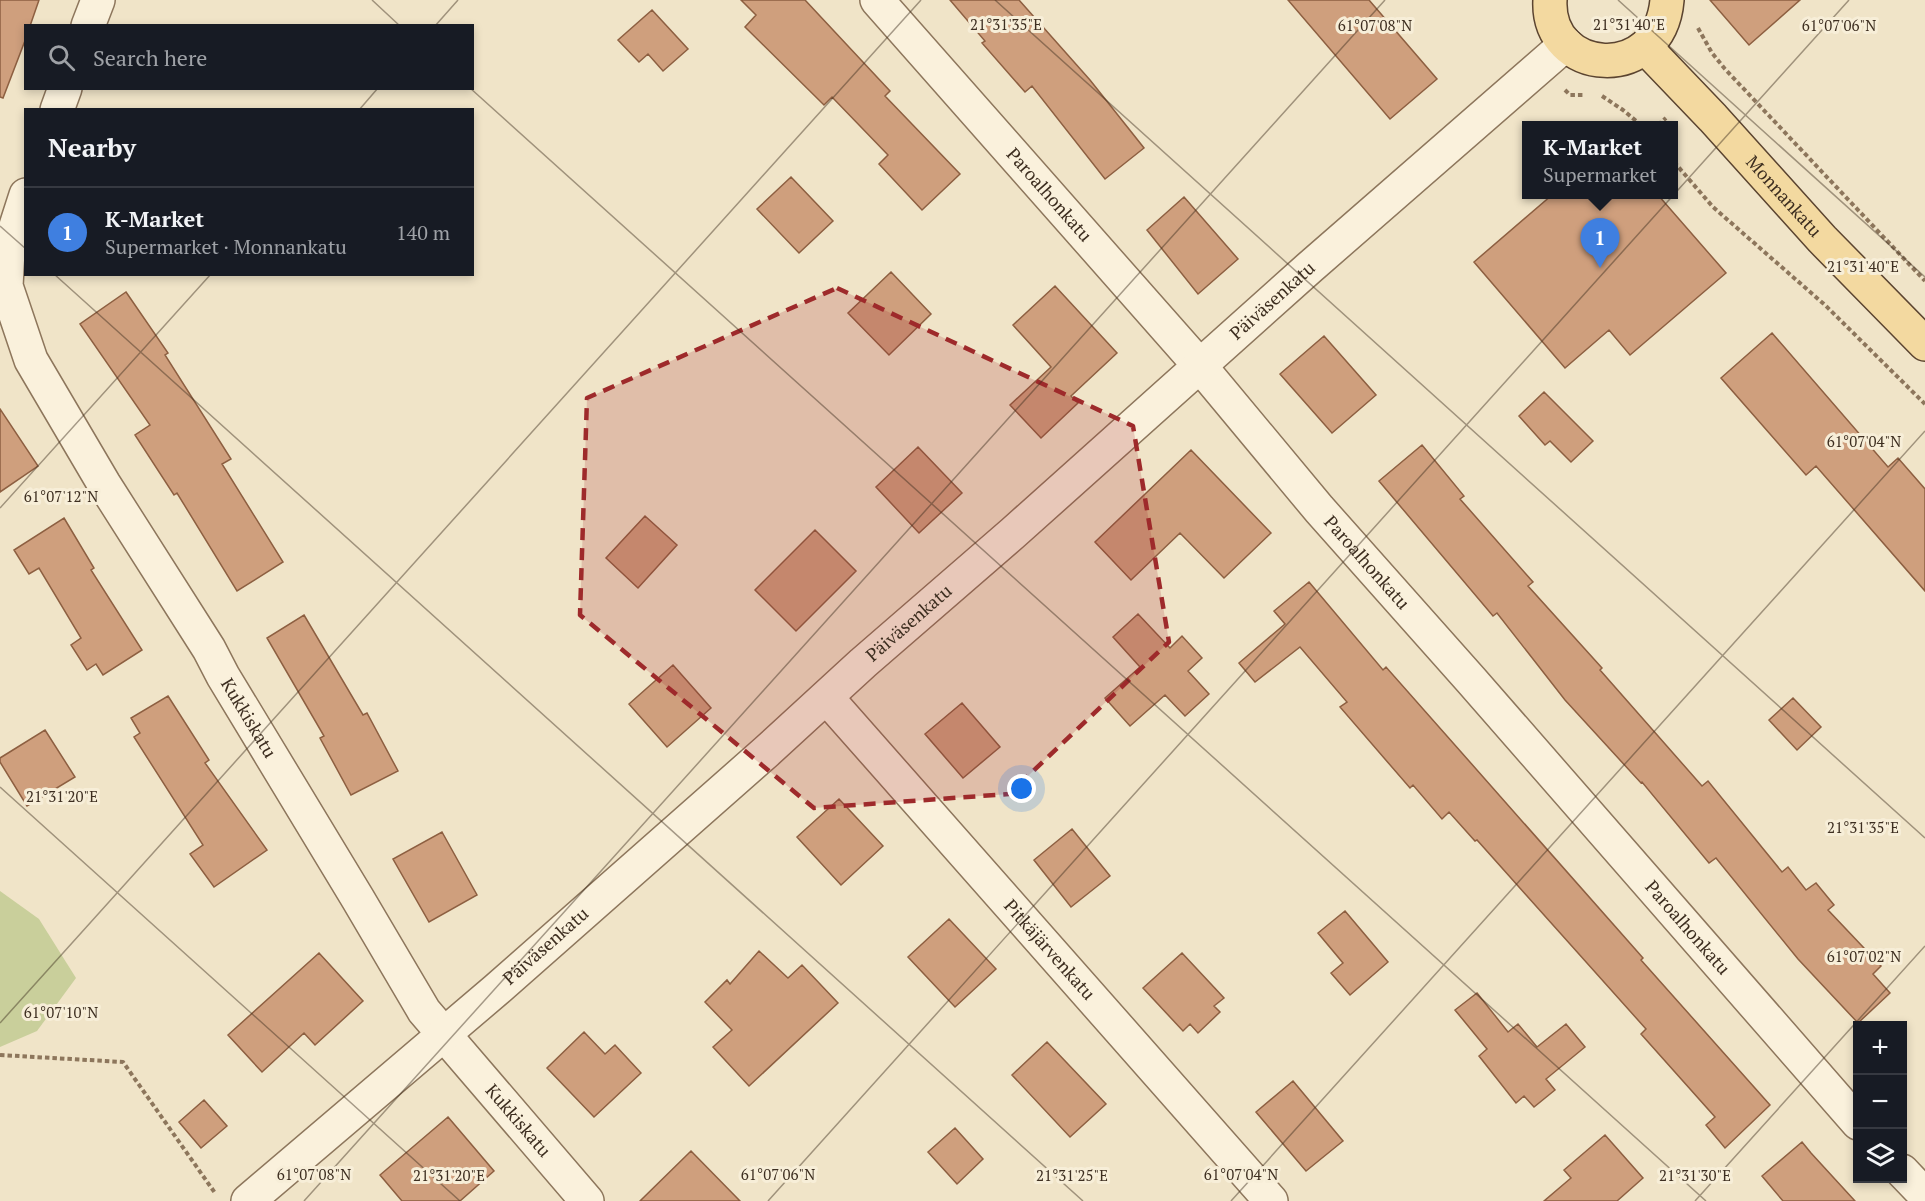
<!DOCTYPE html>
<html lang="en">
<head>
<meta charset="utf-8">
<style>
	body { margin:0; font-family:"PT Serif",serif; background:#242831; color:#f1f3f6 }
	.controls { position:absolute; right:18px; bottom:18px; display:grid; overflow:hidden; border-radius:0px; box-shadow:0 3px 9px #0003 }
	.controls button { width:54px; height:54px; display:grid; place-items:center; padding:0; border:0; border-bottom:2px solid #363941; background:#171b24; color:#f1f3f6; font:30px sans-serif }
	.you { position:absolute; left:1022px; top:789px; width:21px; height:21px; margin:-15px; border:4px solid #fff; border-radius:50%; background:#1a73e8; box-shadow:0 0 0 9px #1a73e833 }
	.badge { display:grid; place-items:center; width:39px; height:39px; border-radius:50%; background:#ea580c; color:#fff; font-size:20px; font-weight:700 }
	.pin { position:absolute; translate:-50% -50px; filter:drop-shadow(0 2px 3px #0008) }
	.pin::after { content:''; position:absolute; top:32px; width:21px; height:18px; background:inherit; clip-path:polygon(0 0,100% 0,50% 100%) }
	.popup { position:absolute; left:1522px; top:121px; width:156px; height:78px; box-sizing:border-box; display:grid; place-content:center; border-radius:0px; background:#171b24; filter:drop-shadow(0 2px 4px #0005); font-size:20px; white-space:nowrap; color:#9ea1a6 }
	.popup b { font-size:22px; color:#f1f3f6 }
	.popup::after { content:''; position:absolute; left:50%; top:100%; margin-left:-12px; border:12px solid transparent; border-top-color:#171b24 }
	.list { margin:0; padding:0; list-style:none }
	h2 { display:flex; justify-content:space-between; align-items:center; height:78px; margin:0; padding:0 24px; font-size:26px }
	h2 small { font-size:20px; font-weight:400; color:#9ea1a6 }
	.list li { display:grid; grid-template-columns:39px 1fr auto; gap:18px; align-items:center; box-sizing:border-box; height:90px; padding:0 24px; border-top:2px solid #363941 }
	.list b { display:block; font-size:22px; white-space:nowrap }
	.list p { margin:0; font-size:20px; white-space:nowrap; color:#9ea1a6 }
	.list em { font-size:20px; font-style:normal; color:#9ea1a6 }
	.icon { flex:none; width:33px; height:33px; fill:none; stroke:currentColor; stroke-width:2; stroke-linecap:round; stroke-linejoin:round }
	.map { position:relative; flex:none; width:1925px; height:1201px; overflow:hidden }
	.search { position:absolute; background:#171b24; box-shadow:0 3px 9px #0003; left:24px; top:24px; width:450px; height:66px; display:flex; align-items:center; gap:15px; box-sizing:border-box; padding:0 21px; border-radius:0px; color:#9ea1a6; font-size:22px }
	.panel { position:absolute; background:#171b24; box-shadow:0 3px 9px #0003; left:24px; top:108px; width:450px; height:168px; border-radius:0px }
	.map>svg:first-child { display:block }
</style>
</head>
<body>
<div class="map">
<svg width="1925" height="1201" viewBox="0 0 1925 1201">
	<rect width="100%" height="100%" fill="#f0e4c8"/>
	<!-- green -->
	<path fill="#c9cf9b" d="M 0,891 L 39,919 L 76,978 L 37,1031 L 0,1047 Z"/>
	<!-- building -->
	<path fill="#cf9f7d" stroke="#8d5f41" stroke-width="1.5" d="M 0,0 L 39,0 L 30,26 L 26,26 L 26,38 L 3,98 L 0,97 Z
		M 741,0 L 805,0 L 890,91 L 885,96 L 960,174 L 922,210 L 879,164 L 888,155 L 832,97 L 824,105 L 745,27 L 756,15 Z
		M 950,0 L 1019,0 L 1090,80 L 1144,148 L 1105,179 L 1032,86 L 1025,92 L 982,43 L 985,41 Z
		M 1288,0 L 1369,0 L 1437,79 L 1390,119 Z
		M 1710,0 L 1800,0 L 1749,45 Z
		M 652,10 L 688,49 L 663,71 L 648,54 L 639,62 L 618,40 Z
		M 791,177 L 833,221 L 799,253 L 757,209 Z
		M 1552,195 L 1658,195 L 1726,273 L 1630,355 L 1609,330 L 1565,368 L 1474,262 Z
		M 1184,197 L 1238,259 L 1198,294 L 1147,230 Z
		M 891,272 L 931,314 L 889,355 L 848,313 Z
		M 1055,286 L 1117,353 L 1071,396 L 1078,403 L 1041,438 L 1010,405 L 1051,367 L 1013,325 Z
		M 126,292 L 168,353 L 165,355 L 231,459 L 222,464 L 283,562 L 237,591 L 177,493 L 174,495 L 135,435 L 150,425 L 80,324 Z
		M 1772,333 L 1888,467 L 1898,458 L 1925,489 L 1925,591 L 1816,466 L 1806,475 L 1721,378 Z
		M 1324,336 L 1376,395 L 1332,433 L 1280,374 Z
		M 1544,392 L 1593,441 L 1571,462 L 1550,441 L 1545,445 L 1519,416 Z
		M 0,409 L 38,466 L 0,492 Z
		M 1422,445 L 1464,496 L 1460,499 L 1533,582 L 1528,586 L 1602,668 L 1600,670 L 1702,786 L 1708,781 L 1782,872 L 1788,867 L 1806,890 L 1816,883 L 1834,905 L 1828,910 L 1881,966 L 1873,974 L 1890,993 L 1858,1023 L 1798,959 L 1716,858 L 1709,863 L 1642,782 L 1641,783 L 1565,700 L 1497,613 L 1493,616 L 1379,481 Z
		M 918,447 L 962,493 L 919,533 L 876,487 Z
		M 1191,450 L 1271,533 L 1224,578 L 1180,533 L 1131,580 L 1095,542 Z
		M 645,516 L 677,545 L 638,588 L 606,558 Z
		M 64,518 L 94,568 L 91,570 L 142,650 L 103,675 L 96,664 L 87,670 L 71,645 L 81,638 L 39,568 L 29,574 L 14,550 Z
		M 815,530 L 856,571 L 796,631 L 755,590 Z
		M 1309,582 L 1383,670 L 1386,667 L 1643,958 L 1641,960 L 1770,1105 L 1725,1148 L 1706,1125 L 1715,1117 L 1641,1034 L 1646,1029 L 1477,840 L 1475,841 L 1449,812 L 1442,819 L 1413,785 L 1410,788 L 1340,707 L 1347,702 L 1300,647 L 1255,682 L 1239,663 L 1285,624 L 1274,611 Z
		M 1138,614 L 1170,648 L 1182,636 L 1202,658 L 1188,671 L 1209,694 L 1185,716 L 1165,695 L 1130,726 L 1105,698 L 1140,667 L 1113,637 Z
		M 304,615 L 363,715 L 367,713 L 398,771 L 351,795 L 320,738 L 324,736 L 267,638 Z
		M 673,665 L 711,708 L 667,747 L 629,704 Z
		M 168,696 L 209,760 L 205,763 L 267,850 L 214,887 L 190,854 L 203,845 L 134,737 L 140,733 L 131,718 Z
		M 1793,698 L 1821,727 L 1797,750 L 1769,720 Z
		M 962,703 L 1000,747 L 963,778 L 925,734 Z
		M 45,730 L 75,777 L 27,806 L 0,762 L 0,758 Z
		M 839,799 L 883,846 L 841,885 L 797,837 Z
		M 1072,829 L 1110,876 L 1071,907 L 1034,860 Z
		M 442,832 L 477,895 L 429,922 L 393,859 Z
		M 1345,911 L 1388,962 L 1350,995 L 1331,973 L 1343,963 L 1318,933 Z
		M 949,919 L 996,969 L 955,1007 L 908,957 Z
		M 759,951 L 788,978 L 802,965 L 838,1003 L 749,1086 L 713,1047 L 732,1030 L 705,1002 L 727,980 L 730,984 Z
		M 319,953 L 363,1001 L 315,1045 L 304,1033 L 262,1072 L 228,1035 Z
		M 1182,953 L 1224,998 L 1214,1006 L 1220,1012 L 1198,1033 L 1190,1024 L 1183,1031 L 1143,988 Z
		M 1477,993 L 1508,1032 L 1518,1024 L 1537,1047 L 1566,1024 L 1585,1047 L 1546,1079 L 1555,1090 L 1534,1107 L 1524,1096 L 1516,1103 L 1479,1056 L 1487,1049 L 1455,1010 Z
		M 584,1032 L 605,1054 L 615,1045 L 641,1073 L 594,1117 L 547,1068 Z
		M 1047,1042 L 1106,1104 L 1070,1137 L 1012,1075 Z
		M 1293,1081 L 1343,1141 L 1306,1171 L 1256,1112 Z
		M 204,1100 L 227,1126 L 201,1148 L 179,1122 Z
		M 448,1117 L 494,1171 L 460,1201 L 402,1201 L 380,1175 Z
		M 955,1128 L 983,1159 L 957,1184 L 928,1152 Z
		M 1605,1135 L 1643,1178 L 1617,1201 L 1544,1201 L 1571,1178 L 1564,1170 Z
		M 1802,1142 L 1811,1153 L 1855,1201 L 1783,1201 L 1762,1176 Z
		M 691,1151 L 740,1201 L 640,1201 Z"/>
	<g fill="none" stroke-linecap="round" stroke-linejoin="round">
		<!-- minor casing -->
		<g stroke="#8d765c" stroke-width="36">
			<g id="minor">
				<path id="s1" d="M 877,0 L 1200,366 L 1319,509 L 1471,680 L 1858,1123"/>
				<path d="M 88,26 L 98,0"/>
				<path d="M 57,110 L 65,88"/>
				<path id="s2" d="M 26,195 L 8,251 L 6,286 L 31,360 L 104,484 L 209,649 L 223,676 L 358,899 L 424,1011 L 587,1201"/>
				<path id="s3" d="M 827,698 L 1271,1201"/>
				<path d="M 1902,1171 L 1925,1195"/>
				<path id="s4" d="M 248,1201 L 496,990 L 766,752 L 863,663 L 1013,533 L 1309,268 L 1566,44"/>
			</g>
		</g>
		<!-- major casing -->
		<g stroke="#5b4430" stroke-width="36">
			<g id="major">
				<path d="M 1550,0 C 1546,76 1660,85 1667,0"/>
				<path id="s5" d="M 1645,47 L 1713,118 L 1822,239 L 1925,344"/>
			</g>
		</g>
		<!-- path -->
		<path stroke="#8d765c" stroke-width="4" stroke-dasharray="4.5 3" stroke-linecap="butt" d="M 1698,28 L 1712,53 L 1725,69 L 1925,281
			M 1565,90 L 1570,95 L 1583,95
			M 1602,96 L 1623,110 L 1641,125
			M 1658,125 L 1666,118
			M 1674,162 L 1713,207 L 1825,305 L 1925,404
			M 0,1055 L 123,1062 L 215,1193"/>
		<!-- minor -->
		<use href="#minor" stroke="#faf1dc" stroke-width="33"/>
		<!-- major -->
		<use href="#major" stroke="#f3d9a0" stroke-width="33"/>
	</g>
	<!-- marked area -->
	<path fill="#9e2a2b" fill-opacity="0.2" stroke="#9e2a2b" stroke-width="4.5" stroke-dasharray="12 8" stroke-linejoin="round" d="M 837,288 L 1133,426 L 1169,642 L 1009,794 L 814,808 L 580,615 L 587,398 Z"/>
	<!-- ticks -->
	<path fill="none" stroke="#3d2e20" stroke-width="1.5" stroke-opacity="0.45" d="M 372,0 L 400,26M 995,0 L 1925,838M 1618,0 L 1925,277M 435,26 L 458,0M 470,88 L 1706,1201M 359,110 L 378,88M 0,226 L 26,249M 54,274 L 1083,1201M 0,508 L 211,274M 0,787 L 460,1201M 0,1023 L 921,0M 304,1201 L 1385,0M 768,1201 L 1849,0M 1231,1201 L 1925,431M 1695,1201 L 1925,946"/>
	<g text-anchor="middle" stroke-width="6" stroke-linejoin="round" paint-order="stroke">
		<!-- street labels -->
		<g font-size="18" fill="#3d2e20" stroke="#f7eed8">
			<text dy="6" stroke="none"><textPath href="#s1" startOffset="260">Paroalhonkatu</textPath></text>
			<text dy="6" stroke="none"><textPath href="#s5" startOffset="204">Monnankatu</textPath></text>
			<text dy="6" stroke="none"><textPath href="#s4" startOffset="1364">Päiväsenkatu</textPath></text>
			<text dy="6" stroke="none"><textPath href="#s1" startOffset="746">Paroalhonkatu</textPath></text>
			<text dy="6" stroke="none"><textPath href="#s4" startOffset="878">Päiväsenkatu</textPath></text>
			<text dy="6" stroke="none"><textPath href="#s2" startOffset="591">Kukkiskatu</textPath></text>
			<text dy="6" stroke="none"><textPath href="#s1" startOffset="1232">Paroalhonkatu</textPath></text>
			<text dy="6" stroke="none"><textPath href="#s4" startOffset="392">Päiväsenkatu</textPath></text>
			<text dy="6" stroke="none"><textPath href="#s3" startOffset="336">Pitkäjärvenkatu</textPath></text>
			<text dy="6" stroke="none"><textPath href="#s2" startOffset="1077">Kukkiskatu</textPath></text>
		</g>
	</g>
	<g font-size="15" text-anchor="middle" fill="#3d2e20" stroke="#f7eed8" stroke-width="6" stroke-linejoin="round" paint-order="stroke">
		<text x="1006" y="30">21°31'35"E</text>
		<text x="1629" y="30">21°31'40"E</text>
		<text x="1375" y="31">61°07'08"N</text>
		<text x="1839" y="31">61°07'06"N</text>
		<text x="1863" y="272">21°31'40"E</text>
		<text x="1864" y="447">61°07'04"N</text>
		<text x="61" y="502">61°07'12"N</text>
		<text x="62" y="802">21°31'20"E</text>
		<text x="1863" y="833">21°31'35"E</text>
		<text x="1864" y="962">61°07'02"N</text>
		<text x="61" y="1018">61°07'10"N</text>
		<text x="314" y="1180">61°07'08"N</text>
		<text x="778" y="1180">61°07'06"N</text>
		<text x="1241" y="1180">61°07'04"N</text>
		<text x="449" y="1181">21°31'20"E</text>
		<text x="1072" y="1181">21°31'25"E</text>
		<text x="1695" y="1181">21°31'30"E</text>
	</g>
</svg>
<div class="controls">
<button>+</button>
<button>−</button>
<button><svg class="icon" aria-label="layers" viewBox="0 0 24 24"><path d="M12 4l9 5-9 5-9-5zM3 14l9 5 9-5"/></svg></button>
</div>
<div class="you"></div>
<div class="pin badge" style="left:1600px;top:268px;background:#3f7fe0">1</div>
<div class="popup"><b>K-Market</b>Supermarket</div>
<div class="search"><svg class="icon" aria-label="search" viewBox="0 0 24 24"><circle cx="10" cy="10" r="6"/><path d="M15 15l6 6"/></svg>Search here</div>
<section class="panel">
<h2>Nearby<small></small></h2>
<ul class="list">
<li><span class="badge" style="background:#3f7fe0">1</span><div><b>K-Market</b><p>Supermarket · Monnankatu</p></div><em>140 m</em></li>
</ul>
</section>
</div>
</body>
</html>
